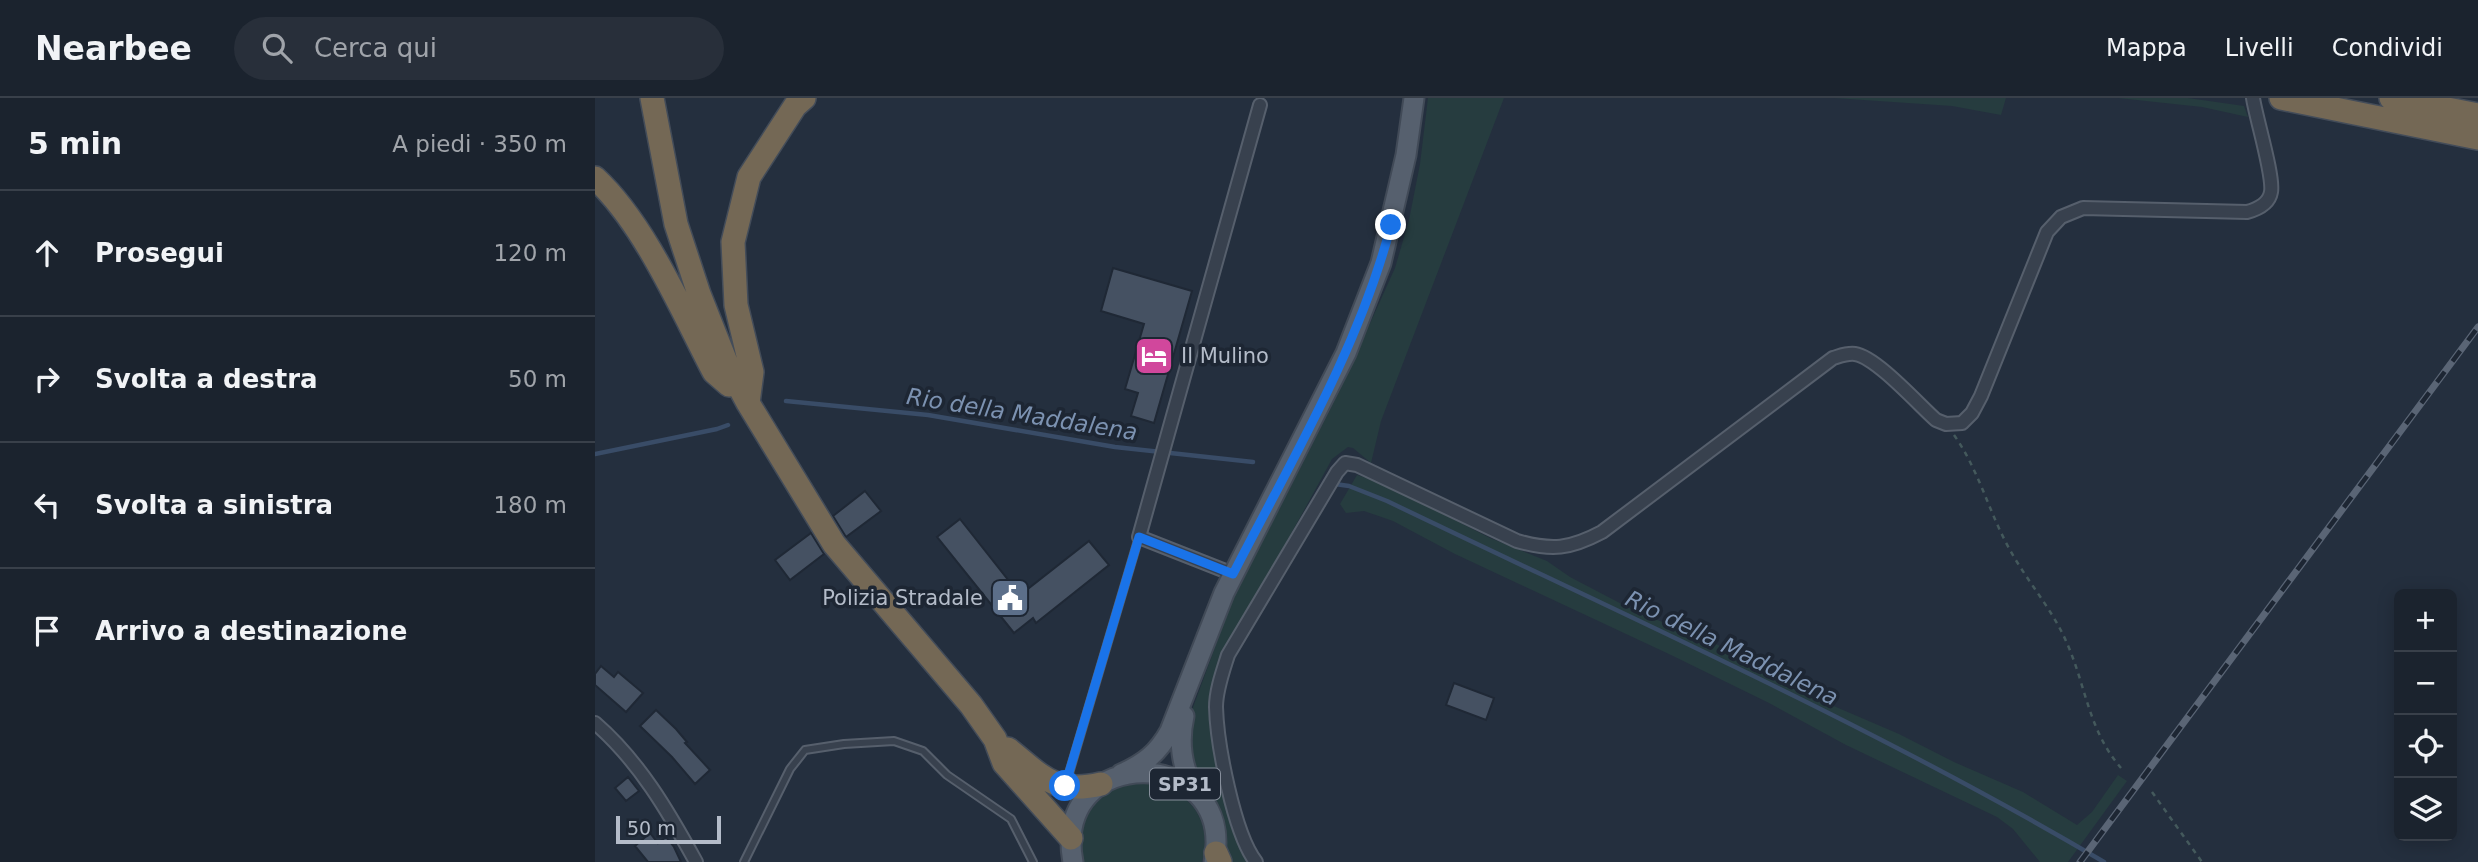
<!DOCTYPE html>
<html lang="it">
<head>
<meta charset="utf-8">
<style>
	body { margin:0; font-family:"DejaVu Sans",sans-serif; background:#282f3a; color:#f1f3f6 }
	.controls { position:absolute; right:21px; bottom:21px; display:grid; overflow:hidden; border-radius:10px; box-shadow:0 4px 18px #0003 }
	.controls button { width:63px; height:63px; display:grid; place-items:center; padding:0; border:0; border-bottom:2px solid #39404a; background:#1b232e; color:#f1f3f6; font:35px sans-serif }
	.scale { position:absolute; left:21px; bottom:18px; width:105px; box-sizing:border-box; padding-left:7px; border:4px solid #b4bcc9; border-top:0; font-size:19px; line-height:24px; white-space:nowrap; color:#b4bcc9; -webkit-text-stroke:5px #1d2633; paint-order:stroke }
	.stop { position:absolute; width:21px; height:21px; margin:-16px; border:5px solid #1a73e8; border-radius:50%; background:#fff }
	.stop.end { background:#1a73e8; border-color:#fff; box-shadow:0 2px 7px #0008 }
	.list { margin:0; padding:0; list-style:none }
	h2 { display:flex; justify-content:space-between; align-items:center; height:91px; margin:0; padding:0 28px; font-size:30px }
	h2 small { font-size:23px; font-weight:400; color:#a0a4aa }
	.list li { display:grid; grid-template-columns:46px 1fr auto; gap:21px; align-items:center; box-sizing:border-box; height:126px; padding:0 28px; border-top:2px solid #39404a }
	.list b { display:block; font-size:26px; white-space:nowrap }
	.list em { font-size:23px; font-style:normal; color:#a0a4aa }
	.icon { flex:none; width:38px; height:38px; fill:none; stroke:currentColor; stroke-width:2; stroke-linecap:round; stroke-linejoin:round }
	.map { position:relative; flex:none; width:1883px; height:764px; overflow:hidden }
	header { display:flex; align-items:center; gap:42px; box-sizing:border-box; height:98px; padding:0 35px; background:#1b232e; border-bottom:2px solid #39404a }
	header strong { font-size:33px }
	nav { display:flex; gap:38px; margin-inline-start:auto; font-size:24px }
	.search { width:490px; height:63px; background:#282f3a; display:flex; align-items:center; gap:18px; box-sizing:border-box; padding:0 24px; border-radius:38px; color:#a0a4aa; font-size:26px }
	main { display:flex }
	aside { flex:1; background:#1b232e }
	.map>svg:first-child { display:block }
</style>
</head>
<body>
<header>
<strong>Nearbee</strong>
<div class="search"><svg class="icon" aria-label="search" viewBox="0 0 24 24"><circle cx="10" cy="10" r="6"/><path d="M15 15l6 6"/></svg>Cerca qui</div>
<nav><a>Mappa</a><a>Livelli</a><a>Condividi</a></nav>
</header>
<main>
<aside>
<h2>5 min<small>A piedi · 350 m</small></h2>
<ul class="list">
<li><svg class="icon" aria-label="ahead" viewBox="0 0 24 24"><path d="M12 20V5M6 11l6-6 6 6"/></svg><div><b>Prosegui</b></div><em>120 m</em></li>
<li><svg class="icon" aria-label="right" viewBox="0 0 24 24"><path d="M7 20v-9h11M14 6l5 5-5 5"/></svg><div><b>Svolta a destra</b></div><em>50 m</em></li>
<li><svg class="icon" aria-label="left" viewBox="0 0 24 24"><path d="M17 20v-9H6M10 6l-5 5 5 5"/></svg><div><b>Svolta a sinistra</b></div><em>180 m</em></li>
<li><svg class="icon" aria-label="arrive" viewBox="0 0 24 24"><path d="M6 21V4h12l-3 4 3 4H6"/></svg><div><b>Arrivo a destinazione</b></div></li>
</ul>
</aside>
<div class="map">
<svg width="1883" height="764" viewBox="0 0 1883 764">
	<rect width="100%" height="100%" fill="#242f3e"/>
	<!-- green -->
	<path fill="#263c3f" d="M 833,0 L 909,0 L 786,323 L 776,365 L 758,350 L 753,349 L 737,361 C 717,398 697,434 677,470 C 648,522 610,576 618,638 L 655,764 L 634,764 L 625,715 L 598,675 L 593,623 L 637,503 L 744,294 L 800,170 L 814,122 L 825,66 Z
		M 1239,0 L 1411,0 L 1406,17 L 1357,8 Z
		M 1523,0 L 1593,0 L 1649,8 L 1653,19 L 1607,9 Z
		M 762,377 L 785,384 L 895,440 L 952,463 L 975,479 L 1042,514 L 1111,541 L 1139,555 L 1185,585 L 1304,636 L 1359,664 L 1428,694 L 1482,727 L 1497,714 L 1523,677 L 1532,683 L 1473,764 L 1445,764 L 1418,731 L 1402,719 L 1251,647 L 1174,605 L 1076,557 L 860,456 L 798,423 L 769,413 L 751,415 L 745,406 Z
		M 548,683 C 591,689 619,719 607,764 L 488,764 C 480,719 503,689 548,683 Z"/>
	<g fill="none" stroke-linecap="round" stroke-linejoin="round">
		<!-- stream -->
		<path stroke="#394c67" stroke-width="4.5" d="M 191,303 L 333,317 L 520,349 L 658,364
			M 0,356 L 122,331 L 133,327
			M 740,386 L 754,388 L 792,403 C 1033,519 1279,628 1509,764"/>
	</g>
	<!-- building -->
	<path fill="#455162" stroke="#1f2835" stroke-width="2" d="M 518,170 L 597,193 L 559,325 L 536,318 L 543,295 L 530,291 L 549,226 L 506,213 Z
		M 270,393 L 286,413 L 251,439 L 238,418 Z
		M 365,421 L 425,497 L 494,443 L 514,467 L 441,525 L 438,520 L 419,535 L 342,439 Z
		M 216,435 L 229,456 L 195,482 L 180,462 Z
		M 6,568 L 19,579 L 23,574 L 48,595 L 31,614 L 0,587 L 0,576 Z
		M 859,585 L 899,600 L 891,622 L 851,607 Z
		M 61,612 L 81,631 L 92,644 L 90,645 L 115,672 L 100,686 L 77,659 L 45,628 Z
		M 33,679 L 44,693 L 31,703 L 20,690 Z
		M 55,735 L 63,745 L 71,739 L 79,749 L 86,764 L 53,764 L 40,748 Z"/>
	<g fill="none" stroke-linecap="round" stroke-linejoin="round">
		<!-- lane casing -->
		<g stroke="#565f6c" stroke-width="10">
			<path id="lane" d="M 472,682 L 544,439
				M 149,764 L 195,671 L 210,652 L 249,646 L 299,643 L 328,653 L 352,677 L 416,721 L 438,764"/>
		</g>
		<!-- street casing -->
		<g stroke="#565f6c" stroke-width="16">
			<path id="street" d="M 638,476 L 544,439 L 665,7
				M 0,625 C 44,663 73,713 101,764
				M 661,764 C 639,736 622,646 621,609 C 621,592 628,573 633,557 L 742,374 L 750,365 L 762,367 L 922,443 C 957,453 975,451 1007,434 L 1238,260 C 1245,258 1252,255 1260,256 C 1281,259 1323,306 1341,322 L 1351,326 L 1367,325 L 1377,315 L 1386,298 L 1452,134 L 1466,119 L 1488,110 L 1652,114 C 1663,111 1674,106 1676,94 C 1679,78 1661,20 1658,0"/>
		</g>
		<!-- primary casing -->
		<g stroke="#414a57" stroke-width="23">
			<path id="primary" d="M 589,618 C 583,645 587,667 598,692
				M 526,676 C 549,666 563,655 575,633 L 629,495 L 751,255 L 786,165 L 811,57 L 819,0
				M 478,764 C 455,644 642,646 619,764"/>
		</g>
		<!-- highway casing -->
		<g stroke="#434c59" stroke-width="26">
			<path id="highway" d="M 57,0 L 81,126 L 104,196 L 131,264 L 153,305 L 239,446 L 376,607 L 400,641 L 409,665 L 476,740
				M 1686,0 L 1883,40
				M 1796,0 L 1883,17
				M 0,80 C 50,126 87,213 119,274 L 134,287
				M 153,305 L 157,274 L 141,207 L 138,144 L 154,79 L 200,8 L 209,0
				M 413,651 C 447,678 459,697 506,686
				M 621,755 L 625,764"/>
		</g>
		<!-- path -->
		<path stroke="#44595c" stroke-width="2.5" stroke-dasharray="5 5" stroke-linecap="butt" d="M 1359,337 C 1384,372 1394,415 1415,452 C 1432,483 1457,511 1471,543 C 1491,587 1493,632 1526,670
			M 1557,694 L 1607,764"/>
		<!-- lane -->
		<use href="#lane" stroke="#38414e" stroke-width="6"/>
		<!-- street -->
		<use href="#street" stroke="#38414e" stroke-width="12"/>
		<!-- primary -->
		<use href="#primary" stroke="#56606e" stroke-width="19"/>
		<!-- highway -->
		<use href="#highway" stroke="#746855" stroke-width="23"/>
		<!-- rail casing -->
		<g stroke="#5a6575" stroke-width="7">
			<path id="rail" d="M 1485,764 L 1883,229"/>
		</g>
		<!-- rail -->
		<use href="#rail" stroke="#1d2633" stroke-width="4.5" stroke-dasharray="13" stroke-linecap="butt"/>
	</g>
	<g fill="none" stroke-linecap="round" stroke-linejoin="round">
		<!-- route -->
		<path stroke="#1a73e8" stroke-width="9" d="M 470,688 L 544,439 L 638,476 C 696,363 764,250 796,127"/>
	</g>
	<!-- icons -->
	<defs>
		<g id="hotel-square" transform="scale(2.0125)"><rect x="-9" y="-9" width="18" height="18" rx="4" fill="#d1479c" stroke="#1d2633"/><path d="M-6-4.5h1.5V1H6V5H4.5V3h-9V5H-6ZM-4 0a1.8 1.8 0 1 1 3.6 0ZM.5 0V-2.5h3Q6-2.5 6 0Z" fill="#fff"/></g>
		<g id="civic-square" transform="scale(2.0125)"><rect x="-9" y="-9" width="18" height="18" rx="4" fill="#5c6f8a" stroke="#1d2633"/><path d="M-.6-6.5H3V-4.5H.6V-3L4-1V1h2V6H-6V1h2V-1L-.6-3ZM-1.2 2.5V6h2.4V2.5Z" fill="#fff"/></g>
	</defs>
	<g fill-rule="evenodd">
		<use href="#hotel-square" x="559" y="258"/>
		<use href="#civic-square" x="415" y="500"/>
	</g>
	<g text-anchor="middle" stroke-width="7" stroke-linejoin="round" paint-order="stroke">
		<!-- shield labels -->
		<rect fill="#1d2633" stroke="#878f9c" stroke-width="2" x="555" y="670.5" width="70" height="31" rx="5"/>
		<g font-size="19" font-weight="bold" fill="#b4bcc9">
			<text x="590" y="693">SP31</text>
		</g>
		<!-- poi labels -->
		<g font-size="21" fill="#b4bcc9" stroke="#1d2633" text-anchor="start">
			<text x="586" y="265">Il Mulino</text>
			<text x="388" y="507" text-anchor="end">Polizia Stradale</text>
		</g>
		<!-- water labels -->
		<g font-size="23" font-style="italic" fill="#7c92b1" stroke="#1d2633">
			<text transform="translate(427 316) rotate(9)" y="8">Rio della Maddalena</text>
			<text transform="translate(1137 550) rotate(26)" y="8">Rio della Maddalena</text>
		</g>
	</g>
</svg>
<div class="controls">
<button>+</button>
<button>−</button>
<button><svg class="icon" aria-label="locate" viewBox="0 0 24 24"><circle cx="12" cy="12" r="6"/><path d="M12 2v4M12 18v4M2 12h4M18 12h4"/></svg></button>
<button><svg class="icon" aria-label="layers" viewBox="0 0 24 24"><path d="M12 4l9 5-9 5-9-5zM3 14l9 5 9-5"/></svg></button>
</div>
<div class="scale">50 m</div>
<div class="stop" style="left:470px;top:688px"></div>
<div class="stop end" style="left:796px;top:127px"></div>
</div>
</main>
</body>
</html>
